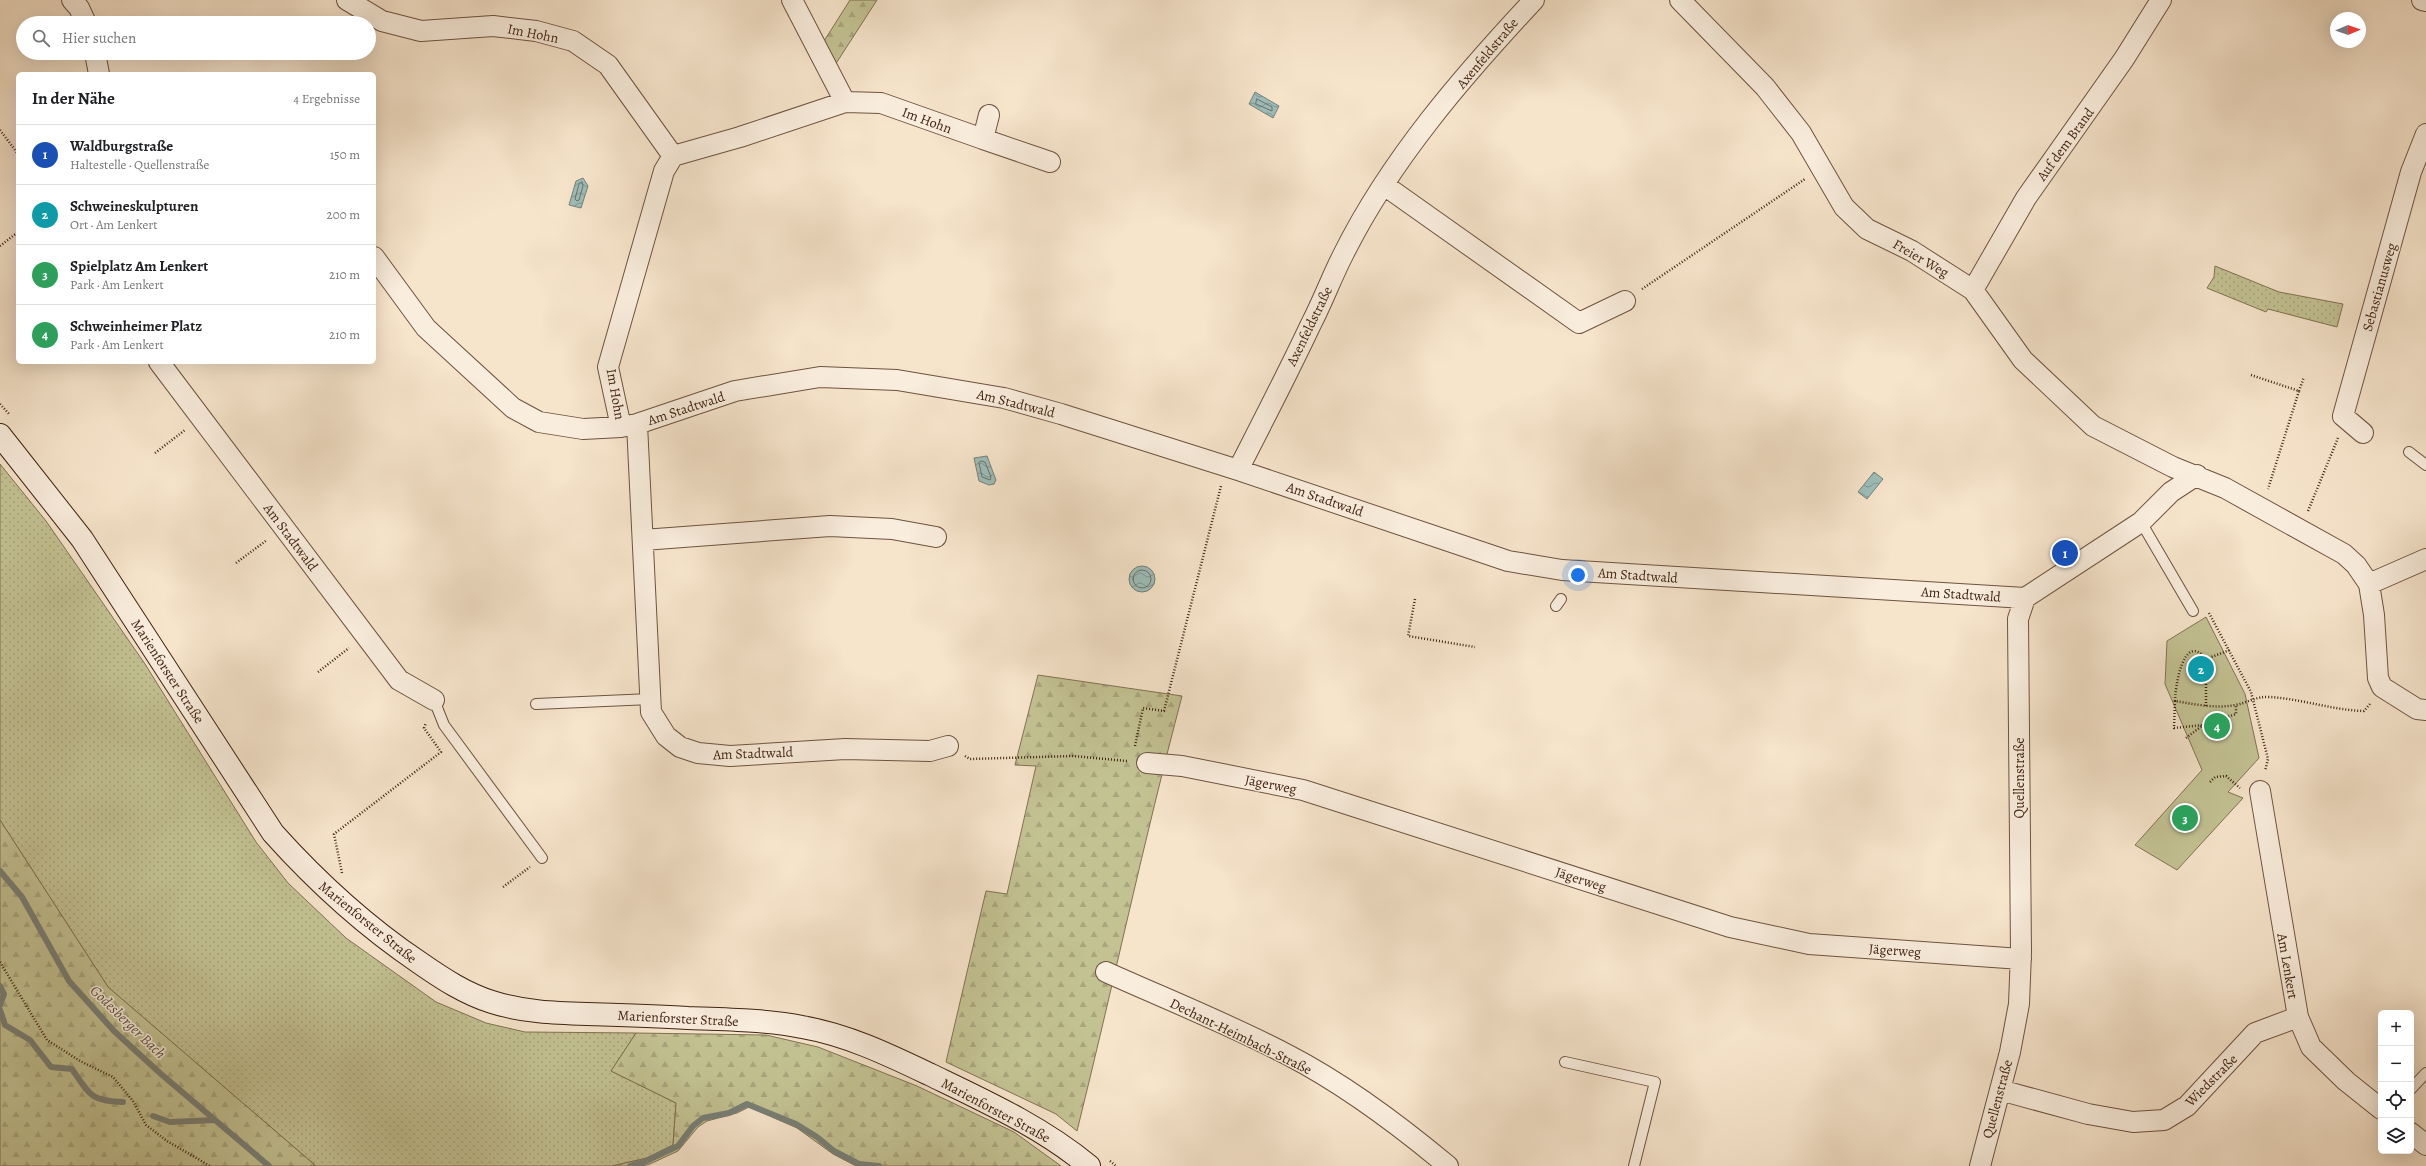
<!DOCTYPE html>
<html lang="de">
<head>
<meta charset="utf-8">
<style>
	body { margin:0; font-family:Alegreya,serif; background:#f2f2f2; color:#202124 }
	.controls { position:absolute; right:12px; bottom:12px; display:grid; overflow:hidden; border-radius:6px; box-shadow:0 4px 16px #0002 }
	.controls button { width:36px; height:36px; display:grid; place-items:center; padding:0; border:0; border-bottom:1px solid #e0e0e0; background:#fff; color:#202124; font:20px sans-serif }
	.compass { position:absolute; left:2330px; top:12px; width:36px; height:36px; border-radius:50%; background:#fff; box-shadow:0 4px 16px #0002; rotate:88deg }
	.you { position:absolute; left:1578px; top:575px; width:14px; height:14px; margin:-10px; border:3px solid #fff; border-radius:50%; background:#1a73e8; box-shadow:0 0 0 6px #1a73e833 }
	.badge { display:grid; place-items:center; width:26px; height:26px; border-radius:50%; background:#111827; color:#fff; font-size:13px; font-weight:700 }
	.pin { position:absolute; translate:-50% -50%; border:2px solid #fff; box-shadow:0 1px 4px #0006 }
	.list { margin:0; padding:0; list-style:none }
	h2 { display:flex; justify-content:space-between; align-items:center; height:52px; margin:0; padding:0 16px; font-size:17px }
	h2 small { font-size:13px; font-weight:400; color:#757577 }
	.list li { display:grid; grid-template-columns:26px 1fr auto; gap:12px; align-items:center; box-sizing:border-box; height:60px; padding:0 16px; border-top:1px solid #e0e0e0 }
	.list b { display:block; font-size:15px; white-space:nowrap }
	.list p { margin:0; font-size:13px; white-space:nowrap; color:#757577 }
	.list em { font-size:13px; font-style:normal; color:#757577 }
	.icon { flex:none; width:22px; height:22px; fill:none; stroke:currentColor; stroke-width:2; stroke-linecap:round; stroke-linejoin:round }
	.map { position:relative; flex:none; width:2426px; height:1166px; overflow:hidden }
	.search { position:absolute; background:#fff; box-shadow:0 4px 16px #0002; left:16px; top:16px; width:360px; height:44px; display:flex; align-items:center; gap:10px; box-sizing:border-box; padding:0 14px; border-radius:22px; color:#757577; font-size:15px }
	.panel { position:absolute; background:#fff; box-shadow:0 4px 16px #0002; left:16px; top:72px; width:360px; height:292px; border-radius:6px }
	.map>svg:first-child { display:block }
</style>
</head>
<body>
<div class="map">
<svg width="2426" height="1166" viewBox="0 0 2426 1166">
	<defs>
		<pattern id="grass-dots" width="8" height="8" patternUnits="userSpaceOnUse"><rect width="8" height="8" fill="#c3c293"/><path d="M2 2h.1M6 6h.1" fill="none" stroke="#a9a67e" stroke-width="1.8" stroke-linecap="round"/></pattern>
		<pattern id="forest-firs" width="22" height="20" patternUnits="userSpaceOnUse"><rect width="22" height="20" fill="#c3c293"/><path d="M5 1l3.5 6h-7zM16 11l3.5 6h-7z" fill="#a9a67e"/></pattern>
		<pattern id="water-waves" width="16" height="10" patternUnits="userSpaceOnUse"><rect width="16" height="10" fill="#9dbebb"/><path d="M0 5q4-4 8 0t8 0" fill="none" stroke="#819a97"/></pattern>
	</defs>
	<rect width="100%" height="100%" fill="#f6e4cb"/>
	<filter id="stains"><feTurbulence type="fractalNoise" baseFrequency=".005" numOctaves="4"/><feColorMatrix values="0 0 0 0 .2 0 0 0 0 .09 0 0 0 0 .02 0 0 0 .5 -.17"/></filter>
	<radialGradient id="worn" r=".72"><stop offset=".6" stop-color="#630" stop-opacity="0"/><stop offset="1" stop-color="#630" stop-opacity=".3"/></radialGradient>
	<!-- grass -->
	<path fill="url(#grass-dots)" stroke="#827252" d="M 2215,266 L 2279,292 L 2343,304 L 2337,327 L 2268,309 L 2266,312 L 2207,288 L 2214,277 Z
		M 0,464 L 46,521 L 145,664 L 256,842 L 288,883 L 346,938 L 436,1002 L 486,1023 L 525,1032 L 636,1033 L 611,1071 L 676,1103 L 673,1145 L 647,1158 L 612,1166 L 316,1166 L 108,987 L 0,820 Z"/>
	<!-- forest -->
	<path fill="url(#forest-firs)" stroke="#827252" d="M 850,0 L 877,0 L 835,65 L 824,41 Z
		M 1038,675 L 1182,696 C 1144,840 1113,986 1077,1131 L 1056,1114 L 946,1062 L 986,891 L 1007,894 L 1036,766 L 1015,765 Z
		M 0,820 L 108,987 L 316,1166 L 0,1166 Z
		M 636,1033 L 766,1035 L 818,1047 L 917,1086 L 1014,1132 L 1061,1166 L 856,1166 L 833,1154 L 797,1128 L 749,1107 L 737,1113 L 707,1121 L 698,1127 L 678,1151 L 650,1164 L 642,1166 L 612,1166 L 647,1158 L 673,1145 L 676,1103 L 611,1071 Z"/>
	<!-- green -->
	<path fill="#c3c293" stroke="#827252" d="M 2206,617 L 2245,694 L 2259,758 L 2228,792 L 2243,798 L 2177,870 L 2135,845 L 2202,770 L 2165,684 L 2167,641 Z"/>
	<!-- water -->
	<path fill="url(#water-waves)" stroke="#788077" d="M 1255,92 L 1279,106 L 1273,118 L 1249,104 Z
		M 583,178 L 588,186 L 581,208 L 569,205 L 576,181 Z
		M 987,456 L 996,480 L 994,484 L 989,485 L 979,481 L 974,458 Z
		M 1874,472 L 1883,479 L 1867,499 L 1858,492 Z
		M1129 579a13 13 0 1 1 26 0a13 13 0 1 1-26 0Z"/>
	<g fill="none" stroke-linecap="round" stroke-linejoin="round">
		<!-- shore -->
		<path stroke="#6e7066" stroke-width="1" d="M 1257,99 L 1272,107 L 1272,111 L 1256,104 Z
			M 582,182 L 583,186 L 579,200 L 577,201 L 575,199 L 579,184 Z
			M 981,461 L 985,462 L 991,477 L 990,480 L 982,477 L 979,463 Z
			M1133 579a9 9 0 1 1 18 0a9 9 0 1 1-18 0Z"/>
		<!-- stream -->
		<path stroke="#788077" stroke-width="6" d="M 0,871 L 22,897 L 69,981 L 114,1031 L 161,1074 L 269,1166
			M 0,986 L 4,994 L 0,1005
			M 0,1010 L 5,1025 L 30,1040 L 51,1067 L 72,1069 C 90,1095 90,1101 123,1102
			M 153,1116 L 170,1122 L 215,1120
			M 630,1166 L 644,1162 L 678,1146 L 693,1126 L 703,1118 L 729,1113 L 747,1104 L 796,1124 L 817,1137 L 834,1151 L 859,1164 L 879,1166"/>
		<!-- lane casing -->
		<g stroke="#6e5340" stroke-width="12">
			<path id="lane" d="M 2409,452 L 2426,465
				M 2141,522 L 2193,611
				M 1556,606 L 1561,599
				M 434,700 L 444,725 L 542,858
				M 536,704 L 651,699
				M 1565,1062 L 1655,1082 L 1634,1166
				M 2411,1089 L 2426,1073"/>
		</g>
		<!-- street casing -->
		<g stroke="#6e5340" stroke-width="22">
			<path id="street" d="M 72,0 L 79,8 L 86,23
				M 347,0 L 382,21 L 421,31 L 493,26 L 536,31 L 573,41 L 608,65 L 673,156
				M 792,0 L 845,102
				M 1680,0 L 1765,87 L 1801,133 L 1844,207 L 1867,229 L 1912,251 L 1973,290 L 2023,360 L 2093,426 L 2173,467 L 2225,488 L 2344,554 L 2356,565 L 2369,584 L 2374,615 L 2378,678 L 2382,687 L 2417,709 L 2426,710
				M 2422,0 L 2426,1
				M 95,53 L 99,74
				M 983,139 L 1050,162
				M 1384,185 L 1579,323 L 1625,301
				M 374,257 L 426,328 L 513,408 L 539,422 L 583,429 L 621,427 L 637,424 L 735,391 L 820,377 L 897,380 L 1004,398 L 1061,414 L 1238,470 L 1508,561 L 1562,570 L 2025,598
				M 1973,290 L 2026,198 L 2124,59 L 2161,0
				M 159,362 L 399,680 L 434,700
				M 637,424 L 651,712 L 666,736 L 680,747 L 698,753 L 730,756 L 845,749 L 930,751 L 948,746
				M 621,427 L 608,367 L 664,171 L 673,156 L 740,137 L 845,102 L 881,103 L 983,139 L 989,115
				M 2363,433 L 2343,416 L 2411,172 L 2426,134
				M 1238,470 C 1263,421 1288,373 1311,324 C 1323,301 1332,276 1344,253 C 1391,159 1463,76 1534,0
				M 643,540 L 830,526 L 892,529 L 936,537
				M 2369,584 L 2426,559
				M 1147,763 L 1182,766 L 1303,790 L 1730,927 L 1809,944 L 2021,959
				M 2260,791 L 2298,1017 L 2311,1047 L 2346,1081 L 2381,1109
				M 1106,972 C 1166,999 1229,1024 1288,1055 C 1346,1085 1399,1125 1448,1166
				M 2000,1090 L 2088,1114 L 2133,1122 L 2164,1120 L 2187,1106 L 2255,1033 L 2298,1017
				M 2411,1133 L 2426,1145
				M 1980,1166 L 2010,1052 L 2019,1004 L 2021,952 L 2018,619 L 2025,598 L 2141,522 L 2171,492 L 2197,475"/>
		</g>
		<!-- secondary casing -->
		<g stroke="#402311" stroke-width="24">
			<path id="secondary" d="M 0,435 L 82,539 L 273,833 C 317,882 365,926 420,963 C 443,979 466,994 492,1002 C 523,1012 555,1013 587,1014 C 621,1015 655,1016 688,1018 C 723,1019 769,1020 802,1027 C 848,1035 889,1055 931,1075 C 985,1101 1042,1127 1089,1166"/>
		</g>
		<!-- path -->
		<path stroke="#402311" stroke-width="2.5" stroke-dasharray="1 2" stroke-linecap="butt" d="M 0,130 L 18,154
			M 0,246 L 18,232
			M 1642,289 L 1805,179
			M 2251,375 L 2299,391 L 2268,489
			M 2299,391 L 2304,377
			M 0,404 L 10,415
			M 155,453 L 185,430
			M 2308,511 L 2338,438
			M 236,563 L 267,540
			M 1415,599 L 1408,636 L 1475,647
			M 2209,613 L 2251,692 L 2268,759 L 2265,771
			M 2206,659 L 2230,650
			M 318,672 L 349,648
			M 2175,701 L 2174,728 L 2203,725
			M 2206,706 L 2206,659 C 2183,630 2175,689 2175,701 C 2194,704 2216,709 2235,705 C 2248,703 2255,696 2270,697 C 2302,699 2332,710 2364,711 L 2370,704
			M 2186,738 L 2203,725 L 2236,714 L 2236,705
			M 1135,746 L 1143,708 L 1164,711 L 1221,486
			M 965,756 L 970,759 L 1073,756 L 1127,761
			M 2210,782 L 2215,777 L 2226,776 L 2240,788
			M 342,873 L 334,834 L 441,752 L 424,728 L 426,723
			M 503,887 L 530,867
			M 0,962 L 47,1040 L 80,1061 L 113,1077 L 133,1101 L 146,1125 L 167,1141 L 210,1166
			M 1110,1161 L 1116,1166"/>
		<!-- lane -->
		<use href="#lane" stroke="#f9eddd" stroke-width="10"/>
		<!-- street -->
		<use href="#street" stroke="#f9eddd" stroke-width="20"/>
		<!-- secondary -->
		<use href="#secondary" stroke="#f9eddd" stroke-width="22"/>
	</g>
	<g text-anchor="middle" stroke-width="3" stroke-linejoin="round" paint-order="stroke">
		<!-- street labels -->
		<g font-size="14" fill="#402311" stroke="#f9eddd">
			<text transform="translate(533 33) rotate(11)" y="5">Im Hohn</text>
			<text transform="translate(1487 53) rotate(-50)" y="5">Axenfeldstraße</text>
			<text transform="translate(927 120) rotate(20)" y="5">Im Hohn</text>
			<text transform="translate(2065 144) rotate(-54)" y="5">Auf dem Brand</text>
			<text transform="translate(1921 258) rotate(30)" y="5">Freier Weg</text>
			<text transform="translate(2379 287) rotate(-74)" y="5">Sebastianusweg</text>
			<text transform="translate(1309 326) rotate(-64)" y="5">Axenfeldstraße</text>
			<text transform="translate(616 394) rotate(80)" y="5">Im Hohn</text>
			<text transform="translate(1016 403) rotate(14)" y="5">Am Stadtwald</text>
			<text transform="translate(686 408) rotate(-18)" y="5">Am Stadtwald</text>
			<text transform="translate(1325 499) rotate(19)" y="5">Am Stadtwald</text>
			<text transform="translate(291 537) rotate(53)" y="5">Am Stadtwald</text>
			<text transform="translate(1638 575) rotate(4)" y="5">Am Stadtwald</text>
			<text transform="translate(1961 594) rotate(4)" y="5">Am Stadtwald</text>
			<text transform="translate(168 671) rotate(57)" y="5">Marienforster Straße</text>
			<text transform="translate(753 753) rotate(-2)" y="5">Am Stadtwald</text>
			<text transform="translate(2019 778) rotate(-90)" y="5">Quellenstraße</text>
			<text transform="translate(1271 784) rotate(11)" y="5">Jägerweg</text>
			<text transform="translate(1581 879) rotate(18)" y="5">Jägerweg</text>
			<text transform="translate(368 922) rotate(39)" y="5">Marienforster Straße</text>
			<text transform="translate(1895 950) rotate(4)" y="5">Jägerweg</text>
			<text transform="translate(2288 966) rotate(80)" y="5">Am Lenkert</text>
			<text transform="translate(678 1018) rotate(3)" y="5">Marienforster Straße</text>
			<text transform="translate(1241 1036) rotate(26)" y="5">Dechant-Heimbach-Straße</text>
			<text transform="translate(2211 1080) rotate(-45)" y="5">Wiedstraße</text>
			<text transform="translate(1997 1099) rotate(-75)" y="5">Quellenstraße</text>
			<text transform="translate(996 1110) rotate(28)" y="5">Marienforster Straße</text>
		</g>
		<!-- water labels -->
		<g font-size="15" font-style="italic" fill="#5c5244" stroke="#f9eddd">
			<text transform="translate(128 1022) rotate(44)" y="5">Godesberger Bach</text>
		</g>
	</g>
	<rect width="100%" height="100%" filter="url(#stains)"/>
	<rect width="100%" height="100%" fill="url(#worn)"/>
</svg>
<div class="controls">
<button>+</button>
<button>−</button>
<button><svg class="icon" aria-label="locate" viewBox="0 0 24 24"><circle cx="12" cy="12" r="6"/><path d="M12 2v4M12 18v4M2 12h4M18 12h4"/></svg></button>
<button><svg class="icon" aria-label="layers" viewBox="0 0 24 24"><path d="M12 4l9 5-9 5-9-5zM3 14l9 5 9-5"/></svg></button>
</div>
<svg class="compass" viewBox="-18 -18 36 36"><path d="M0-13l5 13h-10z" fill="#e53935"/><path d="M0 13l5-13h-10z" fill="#757577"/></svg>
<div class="you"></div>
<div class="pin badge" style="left:2065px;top:553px;background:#1a4fb4">1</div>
<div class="pin badge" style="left:2201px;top:669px;background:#0f9aa8">2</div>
<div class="pin badge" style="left:2185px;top:818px;background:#2e9e5b">3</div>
<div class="pin badge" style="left:2217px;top:726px;background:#2e9e5b">4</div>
<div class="search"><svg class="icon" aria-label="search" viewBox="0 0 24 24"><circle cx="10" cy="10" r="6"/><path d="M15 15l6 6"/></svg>Hier suchen</div>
<section class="panel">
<h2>In der Nähe<small>4 Ergebnisse</small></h2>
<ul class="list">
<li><span class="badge" style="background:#1a4fb4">1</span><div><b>Waldburgstraße</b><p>Haltestelle · Quellenstraße</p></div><em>150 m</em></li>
<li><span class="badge" style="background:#0f9aa8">2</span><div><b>Schweineskulpturen</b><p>Ort · Am Lenkert</p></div><em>200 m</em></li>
<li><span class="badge" style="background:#2e9e5b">3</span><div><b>Spielplatz Am Lenkert</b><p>Park · Am Lenkert</p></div><em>210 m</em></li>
<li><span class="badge" style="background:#2e9e5b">4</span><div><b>Schweinheimer Platz</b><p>Park · Am Lenkert</p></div><em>210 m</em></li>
</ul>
</section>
</div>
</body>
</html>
